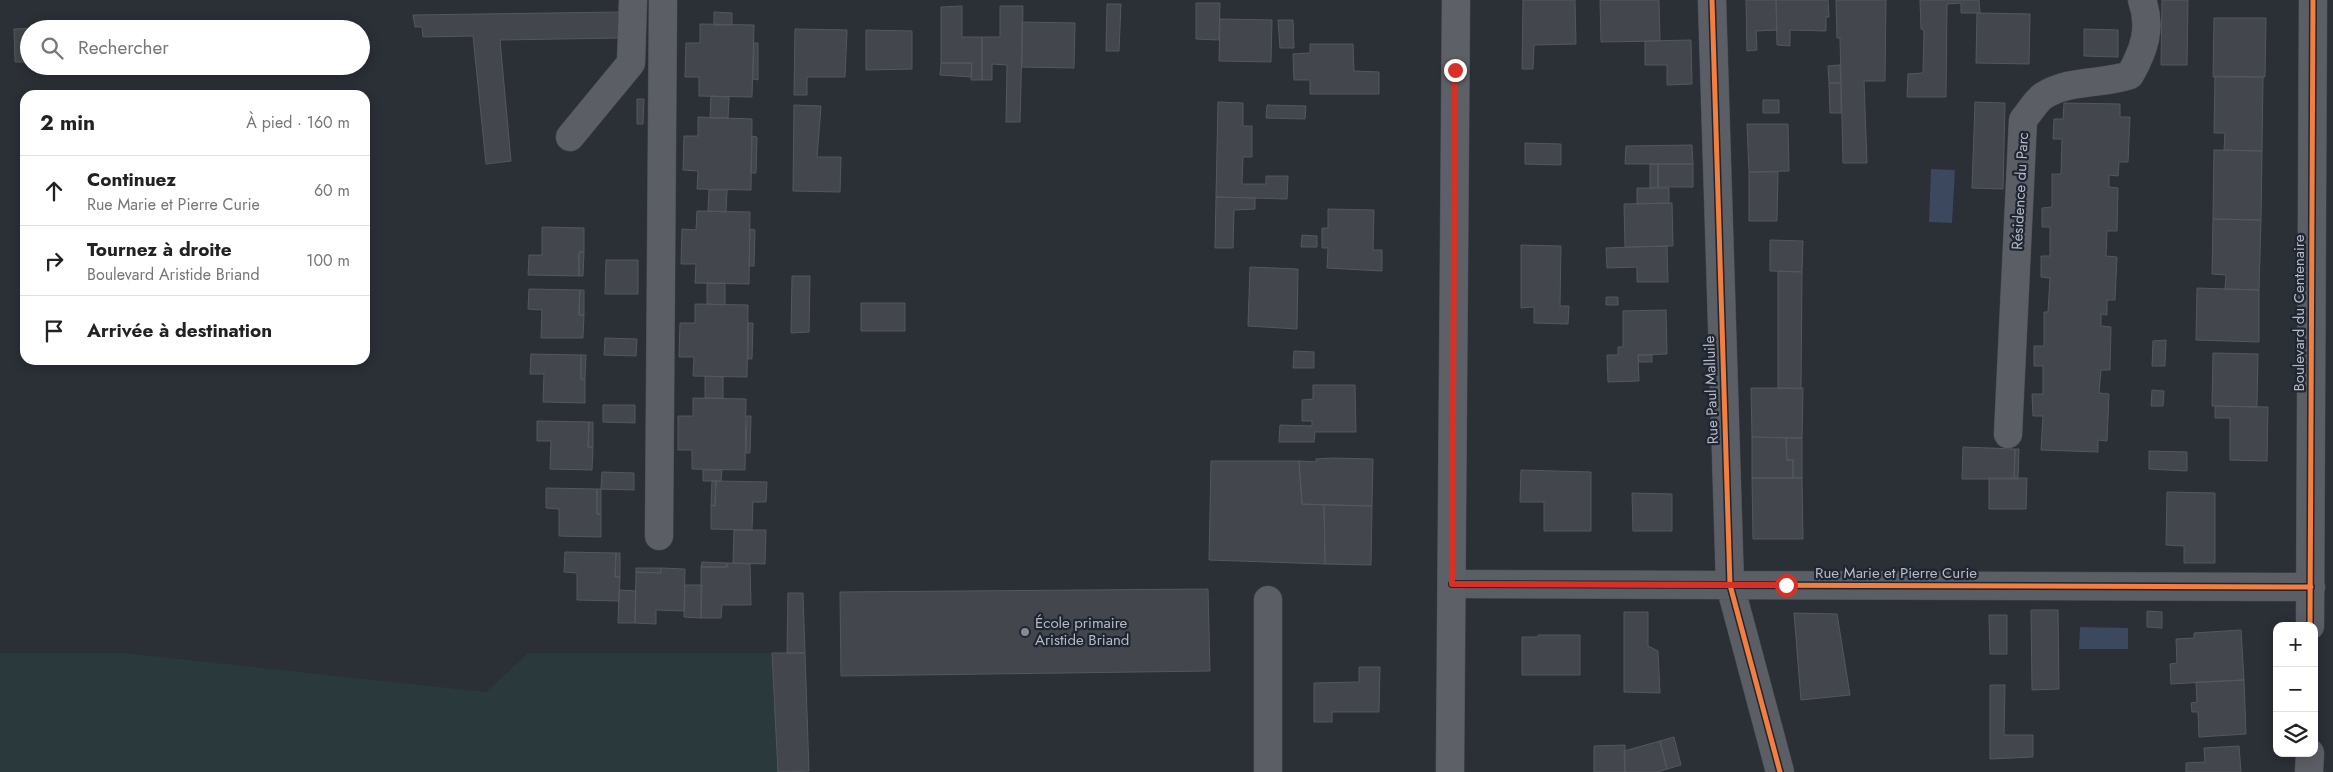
<!DOCTYPE html>
<html lang="fr">
<head>
<meta charset="utf-8">
<style>
	body { margin:0; font-family:Jost,sans-serif; background:#f2f2f2; color:#222 }
	.controls { position:absolute; right:15px; bottom:15px; display:grid; overflow:hidden; border-radius:10px; box-shadow:0 2px 12px #0003 }
	.controls button { width:45px; height:45px; display:grid; place-items:center; padding:0; border:0; border-bottom:1px solid #e0e0e0; background:#fff; color:#222; font:25px sans-serif }
	.stop { position:absolute; width:15px; height:15px; margin:-11px; border:4px solid #d93025; border-radius:50%; background:#fff }
	.stop.end { background:#d93025; border-color:#fff; box-shadow:0 1px 5px #0008 }
	.list { margin:0; padding:0; list-style:none }
	h2 { display:flex; justify-content:space-between; align-items:center; height:65px; margin:0; padding:0 20px; font-size:21px }
	h2 small { font-size:16px; font-weight:400; color:#767676 }
	.list li { display:grid; grid-template-columns:32px 1fr auto; gap:15px; align-items:center; box-sizing:border-box; height:70px; padding:0 20px; border-top:1px solid #e0e0e0 }
	.list b { display:block; font-size:19px; white-space:nowrap }
	.list p { margin:0; font-size:16px; white-space:nowrap; color:#767676 }
	.list em { font-size:16px; font-style:normal; color:#767676 }
	.icon { flex:none; width:28px; height:28px; fill:none; stroke:currentColor; stroke-width:2; stroke-linecap:round; stroke-linejoin:round }
	.map { position:relative; flex:none; width:2333px; height:772px; overflow:hidden }
	.search { position:absolute; background:#fff; box-shadow:0 2px 12px #0003; left:20px; top:20px; width:350px; height:55px; display:flex; align-items:center; gap:12px; box-sizing:border-box; padding:0 18px; border-radius:28px; color:#767676; font-size:19px }
	.panel { position:absolute; background:#fff; box-shadow:0 2px 12px #0003; left:20px; top:90px; width:350px; height:275px; border-radius:15px }
	.map>svg:first-child { display:block }
</style>
</head>
<body>
<div class="map">
<svg width="2333" height="772" viewBox="0 0 2333 772">
	<rect width="100%" height="100%" fill="#2b2f36"/>
	<!-- green -->
	<path fill="#29393c" d="M 0,653 L 124,653 L 486,692 L 528,653 L 780,653 L 786,772 L 0,772 Z"/>
	<!-- water -->
	<path fill="#3b485e" d="M 1931,169 L 1955,170 L 1952,223 L 1929,222 Z
		M 2080,627 L 2128,628 L 2128,649 L 2079,649 Z"/>
	<!-- building -->
	<path fill="#43474d" stroke="#53575e" d="M 1523,0 L 1575,0 L 1576,44 L 1534,45 L 1533,69 L 1522,69 Z
		M 1600,0 L 1659,0 L 1660,41 L 1601,42 Z
		M 1746,0 L 1776,0 L 1777,30 L 1756,31 L 1757,50 L 1747,51 Z
		M 1776,0 L 1828,0 L 1829,17 L 1826,17 L 1826,31 L 1790,30 L 1790,46 L 1777,45 Z
		M 1836,0 L 1886,0 L 1885,81 L 1864,81 L 1867,163 L 1843,163 L 1840,38 L 1837,38 Z
		M 1920,0 L 1979,0 L 1980,13 L 1961,13 L 1961,3 L 1947,4 L 1946,97 L 1907,97 L 1908,74 L 1923,73 L 1924,30 L 1921,29 Z
		M 2162,0 L 2188,0 L 2187,65 L 2161,65 Z
		M 1196,3 L 1220,3 L 1219,40 L 1196,39 Z
		M 1107,4 L 1121,4 L 1119,51 L 1106,51 Z
		M 962,6 L 962,37 L 982,37 L 982,80 L 971,80 L 972,63 L 941,63 L 941,7 Z
		M 1000,6 L 1023,6 L 1020,122 L 1006,122 L 1007,65 L 992,64 L 992,80 L 982,80 L 982,37 L 1000,37 Z
		M 619,12 L 620,38 L 500,40 L 511,161 L 486,164 L 473,36 L 423,37 L 422,27 L 415,27 L 413,15 Z
		M 714,12 L 732,13 L 732,25 L 714,25 Z
		M 1977,13 L 2030,14 L 2029,64 L 1976,63 Z
		M 2214,18 L 2266,18 L 2265,77 L 2213,77 Z
		M 1220,19 L 1272,20 L 1271,62 L 1219,61 Z
		M 1278,20 L 1293,20 L 1294,48 L 1280,48 Z
		M 1022,22 L 1075,23 L 1074,68 L 1022,67 Z
		M 700,24 L 754,25 L 752,97 L 699,96 L 699,77 L 685,77 L 686,43 L 700,43 Z
		M 109,25 L 109,29 L 29,29 L 29,62 L 15,62 L 14,29 Z
		M 795,29 L 847,30 L 845,77 L 807,77 L 807,95 L 794,95 Z
		M 2084,29 L 2118,30 L 2118,57 L 2084,56 Z
		M 866,30 L 912,31 L 912,69 L 866,70 Z
		M 1691,40 L 1692,84 L 1667,85 L 1667,65 L 1645,65 L 1645,41 Z
		M 754,43 L 758,43 L 758,80 L 753,79 Z
		M 1310,44 L 1353,44 L 1354,71 L 1379,72 L 1379,94 L 1310,94 L 1310,80 L 1294,80 L 1293,54 L 1310,53 Z
		M 941,63 L 972,63 L 971,77 L 940,75 Z
		M 1840,65 L 1841,83 L 1829,83 L 1828,66 Z
		M 2215,76 L 2263,77 L 2262,151 L 2224,150 L 2225,133 L 2214,133 Z
		M 1829,83 L 1841,83 L 1841,113 L 1830,113 Z
		M 711,96 L 729,97 L 728,118 L 710,118 Z
		M 637,99 L 644,99 L 643,124 L 637,124 Z
		M 1763,100 L 1779,100 L 1779,113 L 1763,113 Z
		M 1218,102 L 1243,103 L 1243,126 L 1252,126 L 1252,157 L 1243,157 L 1242,184 L 1266,184 L 1266,176 L 1288,176 L 1287,199 L 1216,197 Z
		M 1975,102 L 2005,103 L 2003,189 L 1972,188 Z
		M 2064,103 L 2120,104 L 2120,117 L 2130,117 L 2128,162 L 2119,162 L 2118,176 L 2109,175 L 2109,187 L 2118,188 L 2117,231 L 2107,231 L 2106,256 L 2117,257 L 2115,300 L 2107,300 L 2107,315 L 2101,314 L 2101,326 L 2111,327 L 2110,370 L 2101,370 L 2099,393 L 2109,394 L 2107,441 L 2098,440 L 2098,452 L 2041,450 L 2043,416 L 2033,416 L 2032,394 L 2043,394 L 2043,366 L 2034,366 L 2034,346 L 2044,346 L 2044,312 L 2048,312 L 2050,278 L 2041,277 L 2041,256 L 2050,256 L 2050,227 L 2042,227 L 2042,208 L 2052,207 L 2052,174 L 2061,174 L 2062,139 L 2053,139 L 2054,119 L 2063,119 Z
		M 794,105 L 821,106 L 817,157 L 841,157 L 840,192 L 793,191 Z
		M 1267,105 L 1306,106 L 1305,119 L 1266,118 Z
		M 698,117 L 752,119 L 751,190 L 697,189 L 698,171 L 683,170 L 684,136 L 698,136 Z
		M 1747,124 L 1788,124 L 1789,171 L 1749,172 Z
		M 752,136 L 757,137 L 756,173 L 751,173 Z
		M 1525,143 L 1561,144 L 1561,165 L 1525,164 Z
		M 1692,145 L 1693,164 L 1625,164 L 1626,146 Z
		M 2214,150 L 2262,151 L 2261,220 L 2213,219 Z
		M 1650,164 L 1658,164 L 1658,187 L 1650,188 Z
		M 1658,164 L 1693,164 L 1693,187 L 1658,187 Z
		M 1749,172 L 1778,172 L 1777,221 L 1749,221 Z
		M 1637,188 L 1669,188 L 1669,203 L 1637,204 Z
		M 709,190 L 727,190 L 726,212 L 708,211 Z
		M 1216,197 L 1255,198 L 1255,209 L 1234,210 L 1233,248 L 1215,248 Z
		M 1672,203 L 1673,246 L 1625,247 L 1624,204 Z
		M 1328,209 L 1374,210 L 1373,250 L 1382,250 L 1382,271 L 1327,268 L 1328,248 L 1322,248 L 1322,228 L 1328,228 Z
		M 697,211 L 750,212 L 749,284 L 695,283 L 696,264 L 681,264 L 682,229 L 696,230 Z
		M 2213,219 L 2261,220 L 2259,290 L 2225,289 L 2226,275 L 2212,274 Z
		M 542,227 L 584,228 L 584,252 L 579,252 L 579,276 L 528,275 L 529,255 L 542,255 Z
		M 750,229 L 755,230 L 754,266 L 749,266 Z
		M 1302,235 L 1317,236 L 1317,247 L 1301,247 Z
		M 1770,240 L 1803,241 L 1802,272 L 1770,271 Z
		M 1521,245 L 1561,246 L 1560,306 L 1569,306 L 1568,324 L 1534,323 L 1534,307 L 1521,308 Z
		M 1667,246 L 1668,282 L 1637,282 L 1637,267 L 1607,268 L 1606,248 Z
		M 579,252 L 584,252 L 583,276 L 579,276 Z
		M 606,260 L 638,260 L 638,294 L 605,294 Z
		M 1250,267 L 1298,269 L 1297,329 L 1248,326 Z
		M 1778,271 L 1802,272 L 1801,389 L 1778,388 Z
		M 792,276 L 810,276 L 809,332 L 791,333 Z
		M 707,283 L 725,283 L 725,305 L 707,304 Z
		M 2197,288 L 2259,290 L 2259,342 L 2196,340 Z
		M 529,289 L 580,290 L 579,315 L 584,315 L 583,338 L 541,338 L 542,310 L 528,309 Z
		M 580,290 L 584,290 L 584,315 L 579,315 Z
		M 1606,297 L 1618,297 L 1618,305 L 1606,305 Z
		M 861,303 L 905,303 L 905,331 L 861,331 Z
		M 695,304 L 748,305 L 747,377 L 693,376 L 694,357 L 679,357 L 680,323 L 695,323 Z
		M 1666,310 L 1667,354 L 1638,355 L 1639,381 L 1608,382 L 1607,355 L 1618,355 L 1618,347 L 1623,347 L 1623,311 Z
		M 748,323 L 753,323 L 752,359 L 748,359 Z
		M 605,338 L 637,339 L 636,356 L 604,355 Z
		M 2166,340 L 2165,366 L 2152,366 L 2153,341 Z
		M 1294,351 L 1314,352 L 1314,368 L 1293,368 Z
		M 2213,353 L 2258,354 L 2257,407 L 2212,406 Z
		M 531,354 L 581,355 L 581,379 L 585,379 L 585,403 L 543,402 L 544,374 L 530,374 Z
		M 581,355 L 586,355 L 585,379 L 581,379 Z
		M 1638,355 L 1652,355 L 1652,362 L 1639,362 Z
		M 705,376 L 723,377 L 723,398 L 705,398 Z
		M 1313,385 L 1355,385 L 1356,432 L 1315,432 L 1314,442 L 1279,442 L 1280,425 L 1312,426 L 1312,421 L 1302,421 L 1302,400 L 1313,399 Z
		M 1751,388 L 1803,388 L 1802,438 L 1752,437 Z
		M 2152,390 L 2164,391 L 2163,406 L 2151,406 Z
		M 693,398 L 746,399 L 745,470 L 692,469 L 692,450 L 678,450 L 678,416 L 693,416 Z
		M 603,405 L 635,405 L 635,423 L 603,422 Z
		M 2215,406 L 2268,407 L 2267,461 L 2230,460 L 2230,418 L 2215,418 Z
		M 747,416 L 751,416 L 750,453 L 746,453 Z
		M 537,421 L 589,422 L 588,447 L 593,447 L 592,470 L 550,469 L 551,441 L 537,441 Z
		M 589,422 L 593,422 L 593,447 L 588,447 Z
		M 1752,437 L 1786,438 L 1787,460 L 1793,460 L 1793,478 L 1752,478 Z
		M 1786,438 L 1802,438 L 1802,478 L 1793,478 L 1793,460 L 1787,460 Z
		M 1963,447 L 2015,449 L 2014,479 L 1962,479 Z
		M 2015,449 L 2019,449 L 2018,479 L 2014,479 Z
		M 2149,451 L 2187,452 L 2187,471 L 2149,469 Z
		M 1333,458 L 1373,459 L 1372,506 L 1302,504 L 1299,461 L 1316,462 L 1316,459 Z
		M 1211,461 L 1299,461 L 1302,504 L 1324,505 L 1325,564 L 1209,560 Z
		M 703,470 L 722,470 L 721,481 L 703,481 Z
		M 1521,470 L 1591,472 L 1591,531 L 1544,531 L 1544,502 L 1520,502 Z
		M 602,472 L 634,473 L 634,490 L 601,489 Z
		M 1752,478 L 1802,478 L 1803,539 L 1753,539 Z
		M 1989,478 L 2027,478 L 2026,509 L 1989,509 Z
		M 712,481 L 716,481 L 715,506 L 711,505 Z
		M 716,481 L 767,482 L 766,502 L 753,502 L 752,530 L 711,529 L 711,505 L 715,506 Z
		M 546,488 L 597,489 L 597,514 L 601,514 L 601,537 L 559,536 L 559,509 L 546,508 Z
		M 597,489 L 601,489 L 601,514 L 597,514 Z
		M 2167,492 L 2215,493 L 2215,563 L 2184,563 L 2184,546 L 2166,545 Z
		M 1632,493 L 1672,494 L 1672,531 L 1633,531 Z
		M 1324,505 L 1372,506 L 1371,565 L 1325,564 Z
		M 734,530 L 766,530 L 765,564 L 733,563 Z
		M 565,552 L 616,553 L 615,577 L 620,577 L 619,601 L 577,600 L 577,573 L 564,572 Z
		M 616,553 L 620,553 L 620,577 L 615,577 Z
		M 702,562 L 727,563 L 727,567 L 701,567 Z
		M 727,563 L 750,564 L 751,605 L 722,605 L 721,618 L 701,618 L 701,567 L 727,567 Z
		M 636,568 L 661,568 L 661,573 L 636,572 Z
		M 661,568 L 685,569 L 684,611 L 656,610 L 656,624 L 635,623 L 636,572 L 661,573 Z
		M 685,585 L 702,585 L 701,618 L 684,617 Z
		M 1208,589 L 1210,671 L 841,676 L 840,592 Z
		M 619,590 L 636,591 L 635,623 L 618,623 Z
		M 788,593 L 803,593 L 805,653 L 787,653 Z
		M 2031,610 L 2058,610 L 2059,689 L 2032,690 Z
		M 2147,611 L 2162,612 L 2162,628 L 2147,627 Z
		M 1624,612 L 1648,612 L 1648,646 L 1658,651 L 1660,693 L 1624,692 Z
		M 1794,613 L 1837,614 L 1850,695 L 1801,700 Z
		M 1989,615 L 2007,615 L 2007,654 L 1990,654 Z
		M 2241,630 L 2244,680 L 2171,684 L 2170,664 L 2177,663 L 2176,639 L 2194,638 L 2194,633 Z
		M 1538,635 L 1580,635 L 1580,675 L 1522,675 L 1522,637 L 1538,637 Z
		M 772,653 L 805,653 L 809,771 L 778,772 Z
		M 1359,667 L 1380,667 L 1379,712 L 1332,712 L 1332,722 L 1314,722 L 1314,683 L 1359,682 Z
		M 2244,680 L 2246,734 L 2199,737 L 2198,712 L 2192,712 L 2191,703 L 2197,702 L 2196,682 Z
		M 1990,685 L 2005,685 L 2004,735 L 2033,735 L 2033,757 L 1990,759 Z
		M 1674,737 L 1681,765 L 1667,769 L 1660,741 Z
		M 1660,741 L 1667,769 L 1658,772 L 1625,772 L 1624,751 Z
		M 1625,745 L 1625,772 L 1594,772 L 1594,746 Z
		M 2239,746 L 2241,772 L 2186,772 L 2186,763 L 2205,762 L 2204,748 Z"/>
	<g fill="none" stroke-linecap="round" stroke-linejoin="round">
		<!-- minor casing -->
		<g stroke="#474a4f" stroke-width="29">
			<path id="minor" d="M 1712,0 L 1730,585 L 1780,772
				M 570,137 L 631,63 L 633,0
				M 2008,434 L 2023,120 C 2029,113 2036,101 2043,96 C 2070,79 2101,85 2130,75 C 2144,50 2152,28 2142,0
				M 659,536 L 663,0
				M 1452,584 L 2311,587
				M 1268,600 L 1268,772
				M 2310,626 L 2313,0
				M 2309,772 L 2310,753"/>
		</g>
		<!-- major casing -->
		<g stroke="#494c53" stroke-width="29">
			<path id="major" d="M 1450,772 L 1456,0"/>
		</g>
		<!-- minor -->
		<use href="#minor" stroke="#5b5e65" stroke-width="28"/>
		<!-- major -->
		<use href="#major" stroke="#5d6066" stroke-width="28"/>
		<!-- cycleway casing -->
		<g stroke="#1f2531" stroke-width="8">
			<path id="cycleway" d="M 1712,0 L 1730,585 L 1780,772
				M 1452,584 L 2311,587
				M 2310,626 L 2313,0"/>
		</g>
		<!-- cycleway -->
		<use href="#cycleway" stroke="#f27e40" stroke-width="5"/>
	</g>
	<g fill="none" stroke-linecap="round" stroke-linejoin="round">
		<!-- route -->
		<path stroke="#d93025" stroke-width="6" d="M 1455,70 L 1452,584 L 1786,585"/>
	</g>
	<!-- markers -->
	<circle fill="#858a94" stroke="#1f2531" stroke-width="2" cx="1025" cy="632" r="5"/>
	<g text-anchor="middle" stroke-width="4.5" stroke-linejoin="round" paint-order="stroke">
		<!-- street labels -->
		<g font-size="15" fill="#b5bbc7" stroke="#1f2531">
			<text transform="translate(2020 191) rotate(-87)" y="5">Résidence du Parc</text>
			<text transform="translate(2299 313) rotate(-90)" y="5">Boulevard du Centenaire</text>
			<text transform="translate(1711 390) rotate(-92)" y="5">Rue Paul Malluile</text>
			<text x="1896" y="578">Rue Marie et Pierre Curie</text>
		</g>
		<!-- poi labels -->
		<g font-size="15" fill="#b5bbc7" stroke="#1f2531" text-anchor="start">
			<text x="1035" y="628">École primaire<tspan x="1035" dy="17">Aristide Briand</tspan></text>
		</g>
	</g>
</svg>
<div class="controls">
<button>+</button>
<button>−</button>
<button><svg class="icon" aria-label="layers" viewBox="0 0 24 24"><path d="M12 4l9 5-9 5-9-5zM3 14l9 5 9-5"/></svg></button>
</div>
<div class="stop" style="left:1786px;top:585px"></div>
<div class="stop end" style="left:1455px;top:70px"></div>
<div class="search"><svg class="icon" aria-label="search" viewBox="0 0 24 24"><circle cx="10" cy="10" r="6"/><path d="M15 15l6 6"/></svg>Rechercher</div>
<section class="panel">
<h2>2 min<small>À pied · 160 m</small></h2>
<ul class="list">
<li><svg class="icon" aria-label="ahead" viewBox="0 0 24 24"><path d="M12 20V5M6 11l6-6 6 6"/></svg><div><b>Continuez</b><p>Rue Marie et Pierre Curie</p></div><em>60 m</em></li>
<li><svg class="icon" aria-label="right" viewBox="0 0 24 24"><path d="M7 20v-9h11M14 6l5 5-5 5"/></svg><div><b>Tournez à droite</b><p>Boulevard Aristide Briand</p></div><em>100 m</em></li>
<li><svg class="icon" aria-label="arrive" viewBox="0 0 24 24"><path d="M6 21V4h12l-3 4 3 4H6"/></svg><div><b>Arrivée à destination</b></div></li>
</ul>
</section>
</div>
</body>
</html>
